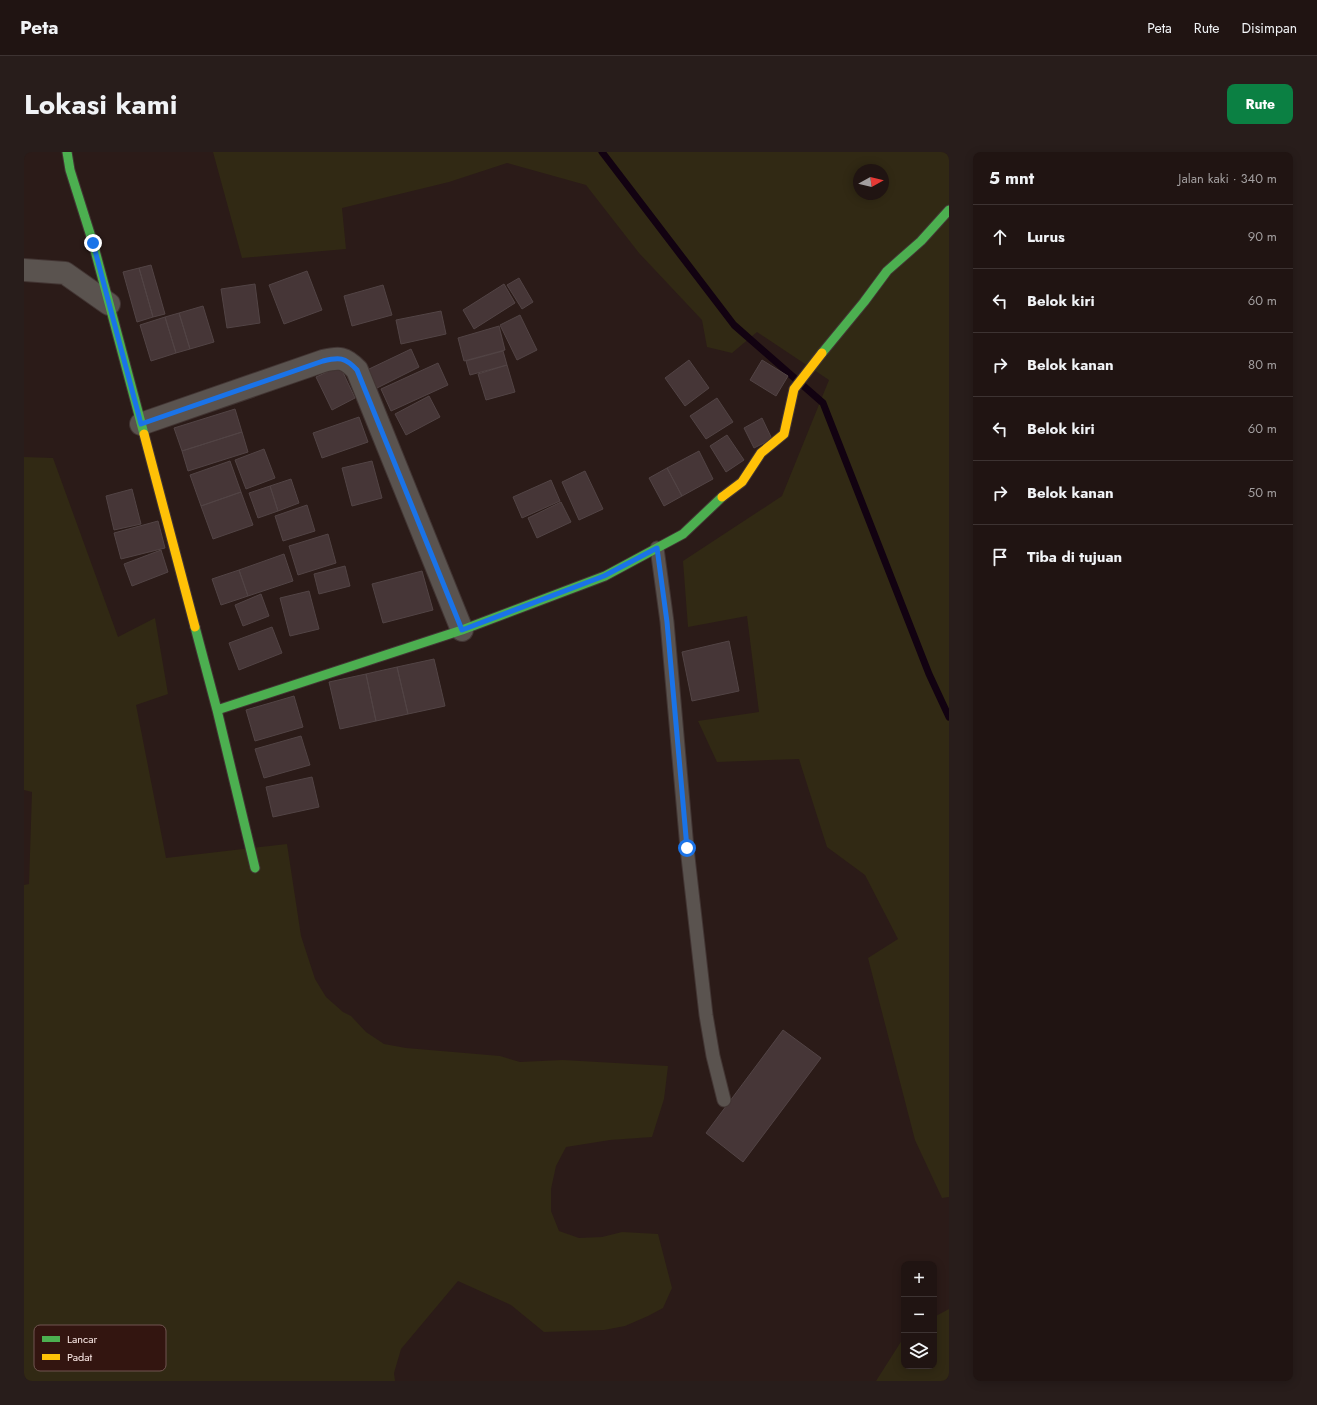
<!DOCTYPE html>
<html lang="id">
<head>
<meta charset="utf-8">
<style>
	body { margin:0; font-family:Jost,sans-serif; background:#281d1b; color:#f1f3f6 }
	.controls { position:absolute; right:12px; bottom:12px; display:grid; overflow:hidden; border-radius:8px; box-shadow:0 2px 10px #0003 }
	.controls button { width:36px; height:36px; display:grid; place-items:center; padding:0; border:0; border-bottom:1px solid #3d3332; background:#201412; color:#f1f3f6; font:20px sans-serif }
	.compass { position:absolute; left:829px; top:12px; width:36px; height:36px; border-radius:50%; background:#201412; box-shadow:0 2px 10px #0003; rotate:82deg }
	.stop { position:absolute; width:12px; height:12px; margin:-9px; border:3px solid #1a73e8; border-radius:50%; background:#fff }
	.stop.end { background:#1a73e8; border-color:#fff; box-shadow:0 1px 4px #0008 }
	.list { margin:0; padding:0; list-style:none }
	h2 { display:flex; justify-content:space-between; align-items:center; height:52px; margin:0; padding:0 16px; font-size:17px }
	h2 small { font-size:13px; font-weight:400; color:#a29e9f }
	.list li { display:grid; grid-template-columns:26px 1fr auto; gap:12px; align-items:center; box-sizing:border-box; height:64px; padding:0 16px; border-top:1px solid #3d3332 }
	.list b { display:block; font-size:15px; white-space:nowrap }
	.list em { font-size:13px; font-style:normal; color:#a29e9f }
	.icon { flex:none; width:22px; height:22px; fill:none; stroke:currentColor; stroke-width:2; stroke-linecap:round; stroke-linejoin:round }
	.map { position:relative; flex:none; width:925px; height:1229px; overflow:hidden; border-radius:8px }
	header { display:flex; align-items:center; gap:24px; box-sizing:border-box; height:56px; padding:0 20px; background:#201412; border-bottom:1px solid #3d3332 }
	header strong { font-size:19px }
	nav { display:flex; gap:22px; margin-inline-start:auto; font-size:14px }
	.intro { display:flex; align-items:center; justify-content:space-between; box-sizing:border-box; height:96px; padding:0 24px }
	h1 { margin:0; font-size:28px }
	.button { padding:10px 18px; border-radius:8px; background:#0b8043; color:#fff; font-size:14px; font-weight:700 }
	main { display:flex; gap:24px; padding:0 24px }
	aside { flex:1; background:#201412; border-radius:8px; box-shadow:0 2px 10px #0003 }
	.map>svg:first-child { display:block }
</style>
</head>
<body>
<header>
<strong>Peta</strong>
<nav><a>Peta</a><a>Rute</a><a>Disimpan</a></nav>
</header>
<div class="intro"><h1>Lokasi kami</h1><a class="button">Rute</a></div>
<main>
<div class="map">
<svg width="925" height="1229" viewBox="0 0 925 1229">
	<rect width="100%" height="100%" fill="#2b1b18"/>
	<!-- green -->
	<path fill="#312914" fill-rule="evenodd" d="M 189,0 L 925,0 L 925,1045 L 918,1046 L 891,988 L 844,806 L 874,787 L 841,723 L 803,695 L 775,607 L 693,610 L 674,569 L 735,560 L 723,464 L 664,475 L 659,409 L 758,344 L 805,228 L 733,180 L 708,201 L 683,195 L 678,168 L 615,101 L 562,33 L 483,11 L 425,30 L 318,56 L 322,97 L 218,106 ZM 835,18 L 859,18 L 859,42 L 835,42 Z
		M 0,305 L 29,306 L 94,485 L 131,466 L 144,542 L 112,553 L 142,706 L 263,692 L 277,784 L 291,827 L 302,845 L 319,860 L 327,864 L 342,880 L 360,892 L 382,896 L 476,904 L 496,910 L 539,908 L 644,914 L 640,947 L 628,985 L 586,988 L 542,995 L 532,1014 L 527,1037 L 527,1059 L 535,1079 L 555,1086 L 578,1085 L 598,1080 L 634,1082 L 648,1136 L 639,1156 L 624,1164 L 601,1174 L 580,1178 L 520,1180 L 487,1153 L 434,1129 L 377,1197 L 370,1221 L 371,1229 L 0,1229 L 0,733 L 5,732 L 8,640 L 0,638 Z
		M 925,1157 L 925,1229 L 852,1229 L 880,1185 L 880,1214 L 910,1214 L 910,1165 Z"/>
	<g fill="none" stroke-linecap="round" stroke-linejoin="round">
		<!-- stream -->
		<path stroke="#120211" stroke-width="7" d="M 578,0 L 710,173 L 799,251 L 905,522 L 925,565"/>
	</g>
	<!-- building -->
	<path fill="#463637" stroke="#524445" d="M 127,113 L 141,162 L 129,165 L 115,116 Z
		M 115,116 L 129,165 L 113,170 L 99,120 Z
		M 283,119 L 298,158 L 260,172 L 245,133 Z
		M 495,126 L 509,150 L 498,157 L 483,133 Z
		M 231,132 L 236,171 L 203,176 L 197,137 Z
		M 480,132 L 491,151 L 450,177 L 439,158 Z
		M 359,133 L 368,163 L 328,174 L 320,144 Z
		M 179,154 L 190,190 L 166,197 L 155,161 Z
		M 417,159 L 422,182 L 377,192 L 372,168 Z
		M 155,161 L 166,197 L 152,201 L 141,165 Z
		M 496,163 L 513,198 L 493,208 L 476,173 Z
		M 141,165 L 152,201 L 127,209 L 116,173 Z
		M 475,174 L 481,198 L 440,209 L 434,186 Z
		M 387,197 L 395,215 L 351,237 L 343,218 Z
		M 479,199 L 483,213 L 446,223 L 442,209 Z
		M 665,208 L 685,236 L 661,254 L 641,226 Z
		M 738,208 L 764,224 L 752,244 L 726,228 Z
		M 414,211 L 424,233 L 367,259 L 357,237 Z
		M 483,213 L 491,240 L 462,248 L 454,222 Z
		M 316,214 L 331,246 L 308,258 L 292,225 Z
		M 405,244 L 416,265 L 382,283 L 371,262 Z
		M 693,246 L 709,270 L 682,287 L 666,264 Z
		M 211,257 L 218,280 L 158,299 L 150,276 Z
		M 335,265 L 344,290 L 298,306 L 289,281 Z
		M 738,266 L 748,287 L 730,296 L 720,276 Z
		M 218,280 L 224,300 L 164,319 L 158,299 Z
		M 703,283 L 720,308 L 702,320 L 686,294 Z
		M 240,297 L 251,326 L 222,337 L 211,308 Z
		M 675,299 L 689,327 L 658,344 L 643,316 Z
		M 206,309 L 217,340 L 177,354 L 166,323 Z
		M 348,309 L 358,346 L 328,354 L 318,316 Z
		M 643,316 L 658,344 L 640,354 L 625,326 Z
		M 561,319 L 579,357 L 555,368 L 538,330 Z
		M 267,327 L 275,351 L 254,359 L 246,334 Z
		M 527,328 L 536,349 L 498,366 L 489,345 Z
		M 246,334 L 254,359 L 234,366 L 225,341 Z
		M 108,337 L 117,372 L 90,378 L 82,344 Z
		M 217,340 L 229,373 L 189,387 L 177,354 Z
		M 537,350 L 547,370 L 513,386 L 504,366 Z
		M 283,353 L 291,379 L 259,389 L 251,364 Z
		M 134,369 L 141,396 L 97,407 L 90,381 Z
		M 304,382 L 312,411 L 274,423 L 265,394 Z
		M 137,398 L 144,420 L 108,434 L 100,412 Z
		M 260,402 L 269,429 L 224,444 L 215,418 Z
		M 321,414 L 326,434 L 295,442 L 290,422 Z
		M 215,418 L 224,444 L 197,453 L 188,427 Z
		M 398,419 L 409,458 L 359,471 L 348,432 Z
		M 285,439 L 295,477 L 266,484 L 256,446 Z
		M 237,442 L 245,464 L 219,474 L 211,453 Z
		M 248,475 L 258,501 L 215,518 L 205,491 Z
		M 705,489 L 715,539 L 668,549 L 658,500 Z
		M 410,507 L 421,554 L 384,562 L 373,515 Z
		M 373,515 L 384,562 L 352,569 L 342,522 Z
		M 342,522 L 352,569 L 316,577 L 305,530 Z
		M 270,544 L 279,575 L 231,589 L 222,558 Z
		M 277,584 L 286,613 L 240,626 L 231,597 Z
		M 288,625 L 295,655 L 249,665 L 242,635 Z
		M 759,878 L 797,906 L 719,1010 L 682,981 Z"/>
	<g fill="none" stroke-linecap="round" stroke-linejoin="round">
		<!-- lane casing -->
		<g stroke="#423533" stroke-width="15">
			<path id="lane" d="M 633,396 L 643,470 L 663,696 L 682,863 L 689,904 L 700,948"/>
		</g>
		<!-- street casing -->
		<g stroke="#423533" stroke-width="24">
			<path id="street" d="M 0,118 L 41,121 L 85,152
				M 117,272 L 299,209 C 315,205 321,205 333,218 L 438,478"/>
		</g>
		<!-- fast casing -->
		<g stroke="#423533" stroke-width="11">
			<path id="fast" d="M 43,0 L 46,18 L 69,91 L 120,282
				M 798,201 L 840,150 L 863,119 L 897,89 L 925,58
				M 171,475 L 193,558 L 231,716
				M 193,558 L 438,478 L 581,424 L 659,382 L 698,345"/>
		</g>
		<!-- slow casing -->
		<g stroke="#423533" stroke-width="11">
			<path id="slow" d="M 120,282 L 171,475
				M 698,345 L 718,330 L 737,301 L 760,282 L 770,237 L 798,201"/>
		</g>
		<!-- lane -->
		<use href="#lane" stroke="#5a534f" stroke-width="13"/>
		<!-- street -->
		<use href="#street" stroke="#5a534f" stroke-width="22"/>
		<!-- fast -->
		<use href="#fast" stroke="#4caf50" stroke-width="9"/>
		<!-- slow -->
		<use href="#slow" stroke="#ffc107" stroke-width="9"/>
	</g>
	<g fill="none" stroke-linecap="round" stroke-linejoin="round">
		<!-- route -->
		<path stroke="#1a73e8" stroke-width="5" d="M 69,91 L 117,272 L 299,209 C 315,205 321,205 333,218 L 438,478 L 580,424 L 633,396 L 643,470 L 663,696"/>
	</g>
	<!-- legend -->
	<rect x="10" y="1173" width="132" height="46" rx="6" fill="#331510" stroke="#705551" stroke-width="1"/>
	<rect x="18" y="1184" width="18" height="6" fill="#4caf50"/>
	<rect x="18" y="1202" width="18" height="6" fill="#ffc107"/>
	<g font-size="11" fill="#fdebe8">
		<text x="43" y="1191">Lancar</text>
		<text x="43" y="1209">Padat</text>
	</g>
</svg>
<div class="controls">
<button>+</button>
<button>−</button>
<button><svg class="icon" aria-label="layers" viewBox="0 0 24 24"><path d="M12 4l9 5-9 5-9-5zM3 14l9 5 9-5"/></svg></button>
</div>
<svg class="compass" viewBox="-18 -18 36 36"><path d="M0-13l5 13h-10z" fill="#e53935"/><path d="M0 13l5-13h-10z" fill="#a29e9f"/></svg>
<div class="stop" style="left:663px;top:696px"></div>
<div class="stop end" style="left:69px;top:91px"></div>
</div>
<aside>
<h2>5 mnt<small>Jalan kaki · 340 m</small></h2>
<ul class="list">
<li><svg class="icon" aria-label="ahead" viewBox="0 0 24 24"><path d="M12 20V5M6 11l6-6 6 6"/></svg><div><b>Lurus</b></div><em>90 m</em></li>
<li><svg class="icon" aria-label="left" viewBox="0 0 24 24"><path d="M17 20v-9H6M10 6l-5 5 5 5"/></svg><div><b>Belok kiri</b></div><em>60 m</em></li>
<li><svg class="icon" aria-label="right" viewBox="0 0 24 24"><path d="M7 20v-9h11M14 6l5 5-5 5"/></svg><div><b>Belok kanan</b></div><em>80 m</em></li>
<li><svg class="icon" aria-label="left" viewBox="0 0 24 24"><path d="M17 20v-9H6M10 6l-5 5 5 5"/></svg><div><b>Belok kiri</b></div><em>60 m</em></li>
<li><svg class="icon" aria-label="right" viewBox="0 0 24 24"><path d="M7 20v-9h11M14 6l5 5-5 5"/></svg><div><b>Belok kanan</b></div><em>50 m</em></li>
<li><svg class="icon" aria-label="arrive" viewBox="0 0 24 24"><path d="M6 21V4h12l-3 4 3 4H6"/></svg><div><b>Tiba di tujuan</b></div></li>
</ul>
</aside>
</main>
</body>
</html>
